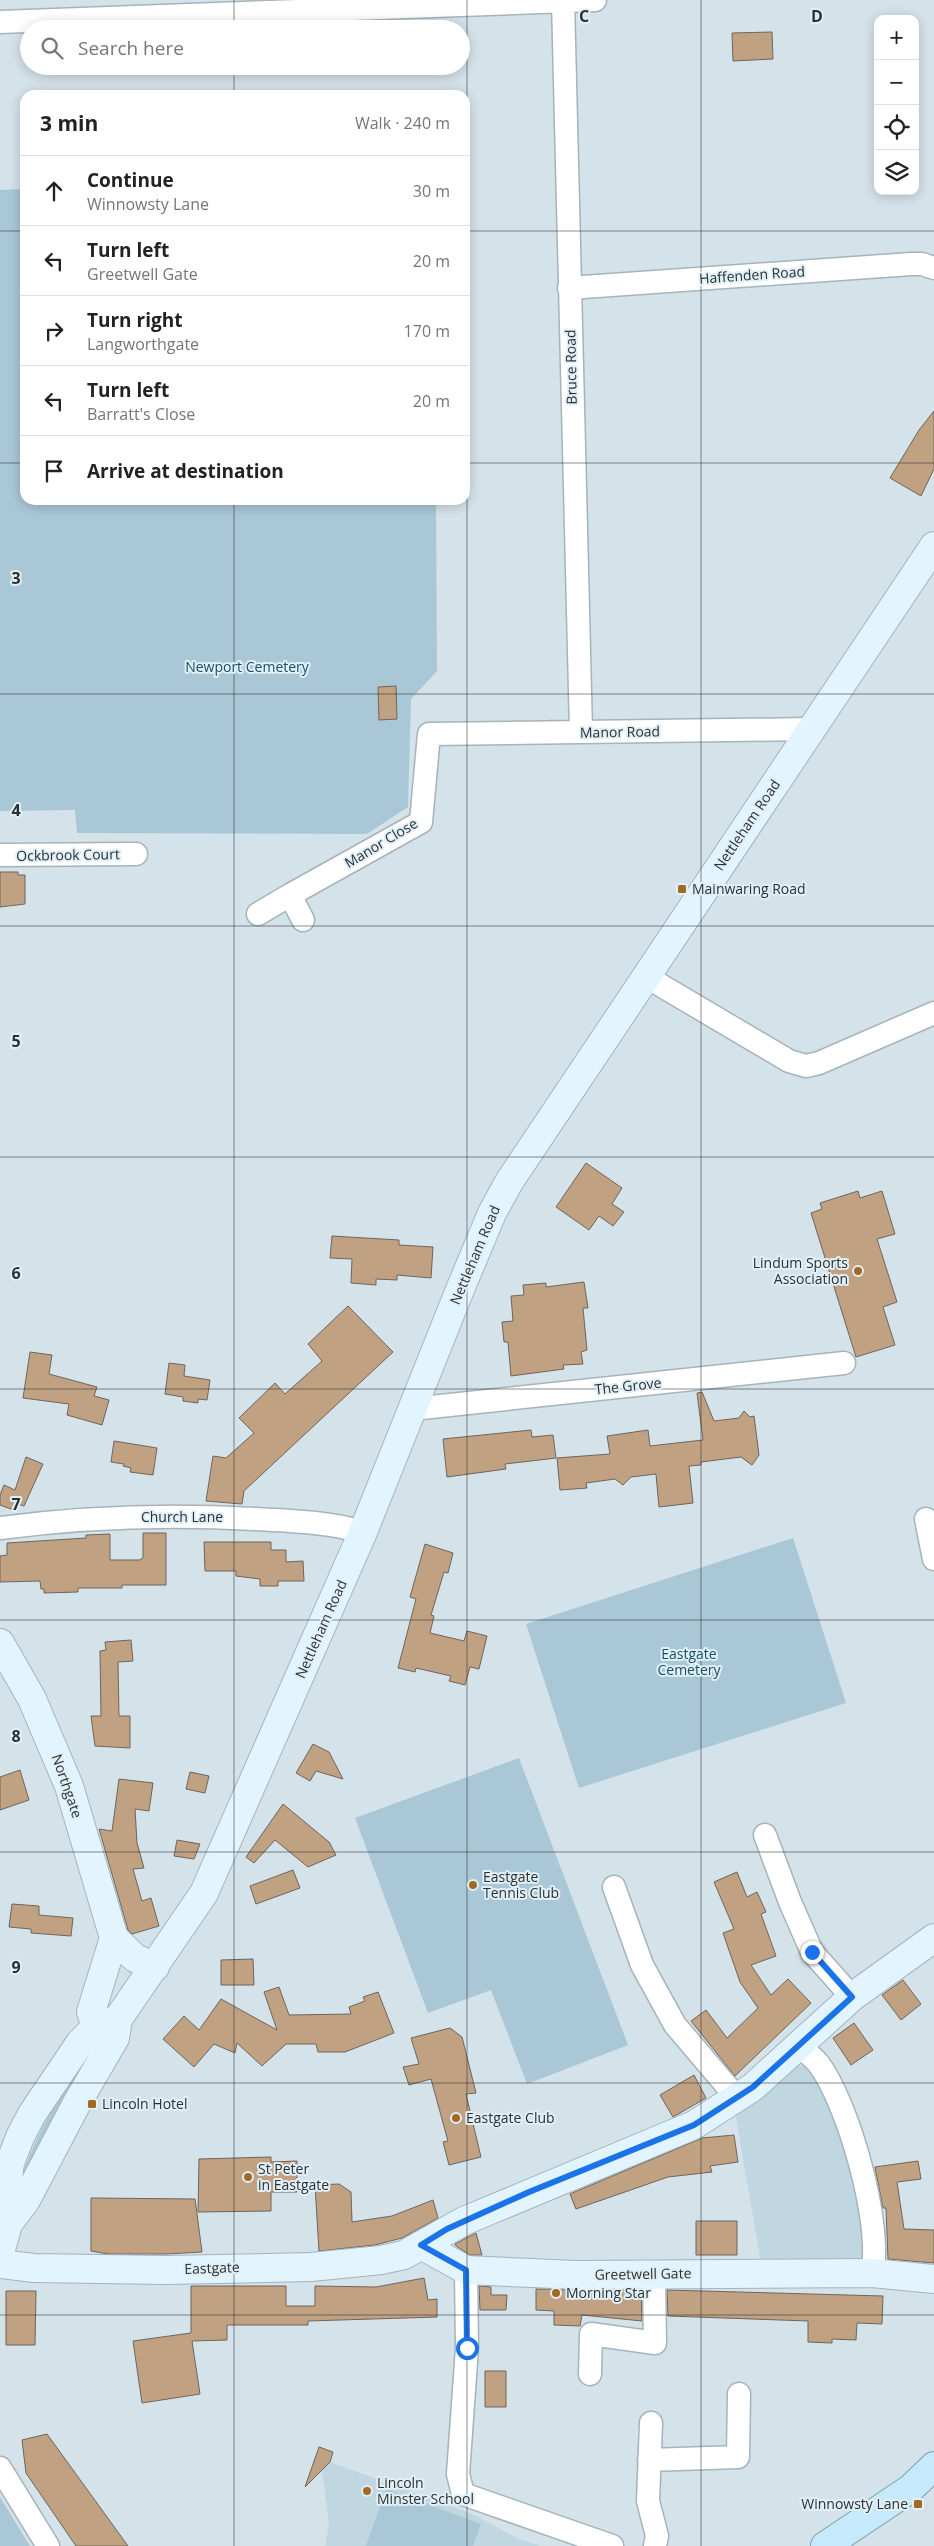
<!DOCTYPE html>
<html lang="en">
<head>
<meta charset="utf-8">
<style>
	body { margin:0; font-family:"Open Sans",sans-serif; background:#f6f6f6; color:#222 }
	.controls { position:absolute; right:15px; top:15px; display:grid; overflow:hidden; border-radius:10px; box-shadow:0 2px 12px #0003 }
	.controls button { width:45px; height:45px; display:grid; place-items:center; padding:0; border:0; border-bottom:1px solid #e0e0e0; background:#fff; color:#222; font:25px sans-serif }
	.stop { position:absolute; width:15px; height:15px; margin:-11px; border:4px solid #1a73e8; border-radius:50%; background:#fff }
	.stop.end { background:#1a73e8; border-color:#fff; box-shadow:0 1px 5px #0008 }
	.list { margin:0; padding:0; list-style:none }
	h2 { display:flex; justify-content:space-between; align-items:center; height:65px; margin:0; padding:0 20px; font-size:21px }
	h2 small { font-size:16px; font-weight:400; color:#767676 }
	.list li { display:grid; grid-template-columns:32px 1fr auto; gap:15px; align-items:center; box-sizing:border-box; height:70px; padding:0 20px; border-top:1px solid #e0e0e0 }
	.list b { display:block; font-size:19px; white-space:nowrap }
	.list p { margin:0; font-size:16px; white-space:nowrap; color:#767676 }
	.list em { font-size:16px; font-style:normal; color:#767676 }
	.icon { flex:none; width:28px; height:28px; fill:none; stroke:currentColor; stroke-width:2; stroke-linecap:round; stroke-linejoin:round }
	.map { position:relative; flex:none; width:934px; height:2546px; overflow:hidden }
	.search { position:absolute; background:#fff; box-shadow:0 2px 12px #0003; left:20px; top:20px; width:450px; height:55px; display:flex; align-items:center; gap:12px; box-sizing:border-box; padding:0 18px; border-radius:28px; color:#767676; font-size:19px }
	.panel { position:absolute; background:#fff; box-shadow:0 2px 12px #0003; left:20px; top:90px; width:450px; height:415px; border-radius:15px }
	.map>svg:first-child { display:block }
</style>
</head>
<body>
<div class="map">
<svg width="934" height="2546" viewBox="0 0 934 2546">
	<rect width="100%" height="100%" fill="#d4e2e9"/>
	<!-- built -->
	<path fill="#c0d6e0" d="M 799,2066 L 806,2067 L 819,2077 L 851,2163 L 868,2258 L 761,2262 L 734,2106 L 790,2067 Z
		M 330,2462 L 470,2513 L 519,2539 L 540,2546 L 325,2546 L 329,2526 L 322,2469 Z"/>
	<!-- green -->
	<path fill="#a9c7d6" d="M 25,189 L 25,500 L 436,500 L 437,671 L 411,699 L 408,807 L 367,834 L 77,833 L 75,810 L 0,811 L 0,190 Z
		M 793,1538 L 846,1703 L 579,1788 L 526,1624 Z
		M 519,1758 L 628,2045 L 527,2084 L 491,1990 L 428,2013 L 355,1818 Z
		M 106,2027 L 17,2192 C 36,2126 69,2083 106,2027 Z
		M 386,2489 L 481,2524 L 473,2546 L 366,2546 Z
		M 0,2497 L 30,2546 L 0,2546 Z"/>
	<!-- building -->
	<path fill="#c0a182" stroke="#6e655c" d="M 772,32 L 773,59 L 733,61 L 732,33 Z
		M 934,411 L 934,469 L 921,496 L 890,478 L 919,430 Z
		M 396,686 L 397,719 L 379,720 L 378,687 Z
		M 0,872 L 18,872 L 18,875 L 25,875 L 25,904 L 0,907 Z
		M 586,1163 L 622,1188 L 612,1204 L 624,1212 L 613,1226 L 599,1216 L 589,1230 L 556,1207 Z
		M 858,1191 L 860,1198 L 882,1191 L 895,1234 L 877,1239 L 897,1302 L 883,1307 L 895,1345 L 856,1357 L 811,1213 L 822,1209 L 820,1203 Z
		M 332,1236 L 399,1240 L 399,1245 L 433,1247 L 431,1278 L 397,1275 L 397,1280 L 376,1279 L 376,1285 L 351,1283 L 352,1259 L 330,1258 Z
		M 584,1282 L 588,1308 L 583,1308 L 587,1350 L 581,1352 L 583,1364 L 563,1365 L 564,1369 L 511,1376 L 508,1342 L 504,1342 L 502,1322 L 513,1321 L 511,1296 L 524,1295 L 523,1285 L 546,1283 L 546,1287 Z
		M 348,1306 L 393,1352 L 244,1491 L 242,1504 L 206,1501 L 213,1456 L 226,1458 L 254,1433 L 239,1418 L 275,1383 L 285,1394 L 322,1361 L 308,1344 Z
		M 30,1352 L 52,1355 L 49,1374 L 97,1387 L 94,1396 L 109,1400 L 102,1425 L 67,1415 L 69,1404 L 23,1398 Z
		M 169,1363 L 185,1365 L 184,1376 L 210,1380 L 207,1400 L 198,1399 L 198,1403 L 183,1401 L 183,1397 L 165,1394 Z
		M 702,1392 L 714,1421 L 739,1418 L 744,1411 L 750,1417 L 754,1416 L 759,1455 L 752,1465 L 741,1457 L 701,1462 L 701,1465 L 689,1466 L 693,1503 L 659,1507 L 656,1474 L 631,1477 L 623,1485 L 615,1479 L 586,1483 L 587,1488 L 560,1490 L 557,1458 L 610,1454 L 607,1436 L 648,1430 L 650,1446 L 703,1440 L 697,1393 Z
		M 531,1430 L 532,1437 L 553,1435 L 556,1458 L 505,1464 L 506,1469 L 447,1477 L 443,1439 Z
		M 114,1441 L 157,1448 L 153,1475 L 130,1472 L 131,1468 L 123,1466 L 124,1464 L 111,1462 Z
		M 26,1457 L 43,1464 L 24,1506 L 18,1504 L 16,1511 L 0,1505 L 0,1495 L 4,1485 L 15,1490 Z
		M 143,1533 L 166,1533 L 166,1585 L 122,1585 L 122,1588 L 78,1588 L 78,1592 L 44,1593 L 44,1589 L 41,1589 L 40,1581 L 0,1582 L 0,1556 L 7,1555 L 7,1543 L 86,1538 L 86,1535 L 110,1534 L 110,1560 L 139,1560 L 143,1558 Z
		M 204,1542 L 271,1542 L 271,1550 L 286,1550 L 286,1562 L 303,1561 L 304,1581 L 278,1581 L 278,1586 L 260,1586 L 260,1579 L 236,1576 L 236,1571 L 205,1571 Z
		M 425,1544 L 453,1553 L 448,1573 L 444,1572 L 431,1615 L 434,1616 L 430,1633 L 464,1641 L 467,1631 L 487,1636 L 479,1669 L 470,1667 L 465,1685 L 449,1681 L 451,1676 L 416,1668 L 415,1672 L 398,1668 L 416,1599 L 410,1597 Z
		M 131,1640 L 133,1661 L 118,1662 L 119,1716 L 130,1716 L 130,1748 L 95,1746 L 91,1716 L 101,1716 L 100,1651 L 106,1650 L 105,1642 Z
		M 313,1744 L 329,1752 L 343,1779 L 316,1771 L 310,1781 L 296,1773 Z
		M 20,1770 L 29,1800 L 0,1810 L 0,1777 Z
		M 190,1772 L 209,1776 L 205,1793 L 186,1789 Z
		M 119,1779 L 153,1783 L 149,1811 L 135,1809 L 137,1843 L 144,1868 L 133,1869 L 142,1901 L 151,1898 L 159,1926 L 132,1934 L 128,1930 L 99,1829 L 112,1831 Z
		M 283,1804 L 329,1842 L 336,1855 L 308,1867 L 275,1840 L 254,1863 L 246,1857 Z
		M 177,1840 L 200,1844 L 194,1859 L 174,1856 Z
		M 293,1870 L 300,1888 L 256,1904 L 250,1886 Z
		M 737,1872 L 747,1897 L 757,1892 L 766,1912 L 761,1914 L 776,1956 L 751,1965 L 771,1995 L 788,1979 L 811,2003 L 735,2076 L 691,2021 L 706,2010 L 727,2038 L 758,2008 L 740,1982 L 723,1933 L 734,1929 L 714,1882 Z
		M 12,1904 L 39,1906 L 39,1915 L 73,1918 L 71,1936 L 31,1933 L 31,1929 L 9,1927 Z
		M 253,1959 L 254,1985 L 221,1985 L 221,1960 Z
		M 903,1980 L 921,2004 L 901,2020 L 882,1995 Z
		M 279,1987 L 289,2015 L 351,2014 L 349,2007 L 365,2001 L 363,1997 L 378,1992 L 394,2033 L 345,2052 L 318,2052 L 316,2044 L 286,2044 L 262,2066 L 237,2043 L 235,2053 L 214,2044 L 194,2067 L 163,2039 L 184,2016 L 199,2030 L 221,1999 L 277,2030 L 264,1992 Z
		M 854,2023 L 873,2050 L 851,2065 L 833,2038 Z
		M 450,2028 L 462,2037 L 476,2093 L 466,2094 L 481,2157 L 449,2165 L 443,2142 L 448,2141 L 431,2079 L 409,2085 L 403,2067 L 419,2064 L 411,2038 Z
		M 694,2075 L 706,2098 L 673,2117 L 660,2095 Z
		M 734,2135 L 738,2162 L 710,2166 L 712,2172 L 668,2177 L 576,2209 L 570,2194 L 702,2138 Z
		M 271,2157 L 271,2162 L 297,2161 L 297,2192 L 271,2192 L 271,2211 L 198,2212 L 199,2159 Z
		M 918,2161 L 921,2179 L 897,2182 L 904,2229 L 934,2230 L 934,2263 L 888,2259 L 886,2208 L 883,2208 L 875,2167 Z
		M 339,2184 L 351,2192 L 352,2222 L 392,2216 L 433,2200 L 438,2218 L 402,2238 L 375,2245 L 319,2251 L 315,2185 Z
		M 91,2198 L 195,2199 L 202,2252 L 166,2254 L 108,2254 L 91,2251 Z
		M 696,2221 L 737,2221 L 737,2255 L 696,2255 Z
		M 476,2233 L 482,2255 L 470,2255 L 456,2246 L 455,2244 Z
		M 424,2278 L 428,2300 L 437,2299 L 437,2317 L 308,2321 L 308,2325 L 227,2325 L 227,2340 L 192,2341 L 200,2394 L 142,2403 L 133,2341 L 191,2333 L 191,2286 L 286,2286 L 286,2306 L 315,2306 L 315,2286 L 376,2287 Z
		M 479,2286 L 491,2287 L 491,2295 L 507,2295 L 506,2310 L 480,2310 Z
		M 536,2289 L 641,2290 L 642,2321 L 582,2315 L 580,2326 L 554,2325 L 554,2311 L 536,2310 Z
		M 667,2290 L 883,2296 L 882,2324 L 857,2323 L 856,2340 L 832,2339 L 832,2343 L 808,2342 L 808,2321 L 668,2316 Z
		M 6,2291 L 36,2291 L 35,2345 L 6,2345 Z
		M 485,2371 L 506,2371 L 506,2407 L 485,2407 Z
		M 47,2434 L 128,2546 L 76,2546 L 26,2473 L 22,2440 Z
		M 319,2447 L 333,2452 L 330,2462 L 305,2487 Z"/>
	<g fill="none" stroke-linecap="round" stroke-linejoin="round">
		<!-- street casing -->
		<g stroke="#a6b3ba" stroke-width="25">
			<path id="street" d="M 563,0 L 581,732
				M 0,22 L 595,0
				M 569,288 L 911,264 L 922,264 L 934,268
				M 0,855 L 136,854
				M 258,914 L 290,895
				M 303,920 L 290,895 L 421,822 L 429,734 L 811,729
				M 645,976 L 789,1061 L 806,1066 L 819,1063 L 934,1013
				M 412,1409 L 844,1363
				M 926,1519 L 934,1559
				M 0,1528 C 84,1517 169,1514 254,1519 C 291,1521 328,1522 363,1532
				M 765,1835 L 790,1902 L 812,1952 L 852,1997
				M 614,1887 L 642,1965 L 675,2025 L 737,2098
				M 799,2044 C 805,2051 812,2057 818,2063 C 848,2102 883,2225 872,2273
				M 466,2270 L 467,2348 L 458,2474 L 463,2494 L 612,2546
				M 590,2374 L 591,2334 L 655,2343 L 654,2275
				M 651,2423 L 648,2501 L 657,2536 L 655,2546
				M 649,2460 L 738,2457 L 739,2394
				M 0,2468 L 48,2546"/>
		</g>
		<!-- secondary casing -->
		<g stroke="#a6b3ba" stroke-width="30">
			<path id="secondary" d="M 0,1643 L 32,1699 L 69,1786 L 114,1938 L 135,1958 L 155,1967
				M 96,2027 L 91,2012 L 114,1938
				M 8,2224 L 26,2200 L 77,2103 L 115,2038 L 118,2019 L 204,1893 L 363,1532 L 459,1292 L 492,1213 L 509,1182 L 934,546
				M 421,2245 L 466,2270 L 576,2275 L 872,2273 L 934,2279
				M 0,2253 L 8,2224 L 4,2209 L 10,2163 L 20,2137 L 32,2114 L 80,2043 L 96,2027 L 118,2019
				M 0,2264 L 34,2268 L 166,2270 L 311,2267 L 381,2260 L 404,2255 L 464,2221 L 694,2125 L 753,2087 L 852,1997 L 934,1938"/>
		</g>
		<!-- primary casing -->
		<g stroke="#77a0b3" stroke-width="30">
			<path id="primary" d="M 825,2546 L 910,2489 L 934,2466"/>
		</g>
		<!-- street -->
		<use href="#street" stroke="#fff" stroke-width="22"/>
		<!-- secondary -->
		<use href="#secondary" stroke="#e2f4fd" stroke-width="28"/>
		<!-- primary -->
		<use href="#primary" stroke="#c6eafb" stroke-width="28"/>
	</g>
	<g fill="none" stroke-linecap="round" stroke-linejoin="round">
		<!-- route -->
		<path stroke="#1a73e8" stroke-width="6" d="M 467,2348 L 466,2270 L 421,2245 L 447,2229 L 529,2192 L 694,2125 L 753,2087 L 852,1997 L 812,1952"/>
	</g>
	<!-- grid -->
	<path fill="none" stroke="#2b3033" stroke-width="1" stroke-opacity="0.55" d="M 234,0 L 234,29M 467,0 L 467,2546M 701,0 L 701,2546M 234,66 L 234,95M 0,231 L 25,231M 465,231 L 934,231M 0,463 L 25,463M 465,463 L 934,463M 234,500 L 234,2546M 0,694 L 934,694M 0,926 L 934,926M 0,1157 L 934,1157M 0,1389 L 934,1389M 0,1620 L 934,1620M 0,1852 L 934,1852M 0,2083 L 934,2083M 0,2315 L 934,2315"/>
	<!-- markers -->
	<g fill="#a16925" stroke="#e1f0f7" stroke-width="2">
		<rect x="677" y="884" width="10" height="10" rx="2.5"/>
		<circle cx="858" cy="1271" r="5"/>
		<circle cx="473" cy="1885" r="5"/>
		<rect x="87" y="2099" width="10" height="10" rx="2.5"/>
		<circle cx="456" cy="2118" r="5"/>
		<circle cx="248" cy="2177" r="5"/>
		<circle cx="556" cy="2293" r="5"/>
		<circle cx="367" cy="2491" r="5"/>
		<rect x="913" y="2499" width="10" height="10" rx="2.5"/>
	</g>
	<g text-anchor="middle" stroke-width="4" stroke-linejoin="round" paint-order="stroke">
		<!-- street labels -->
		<g font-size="14" fill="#2b3033" stroke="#e1f0f7">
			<text transform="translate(752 275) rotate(-4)" y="5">Haffenden Road</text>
			<text transform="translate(571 367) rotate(-91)" y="5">Bruce Road</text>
			<text transform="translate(620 732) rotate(-1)" y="5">Manor Road</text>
			<text transform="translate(747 825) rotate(-56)" y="5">Nettleham Road</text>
			<text transform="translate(381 843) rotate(-31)" y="5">Manor Close</text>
			<text transform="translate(68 855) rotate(-1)" y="5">Ockbrook Court</text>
			<text transform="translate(475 1255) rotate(-67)" y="5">Nettleham Road</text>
			<text transform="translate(628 1386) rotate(-6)" y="5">The Grove</text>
			<text x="182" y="1522">Church Lane</text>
			<text transform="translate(321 1629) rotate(-66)" y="5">Nettleham Road</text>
			<text transform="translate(67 1786) rotate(71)" y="5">Northgate</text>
			<text transform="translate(212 2268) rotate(-2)" y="5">Eastgate</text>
			<text transform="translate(643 2274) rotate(-1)" y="5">Greetwell Gate</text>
		</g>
		<!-- park labels -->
		<g font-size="14" fill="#154f66" stroke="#e1f0f7">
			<text x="247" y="672">Newport Cemetery</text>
			<text x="689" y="1659">Eastgate<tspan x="689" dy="16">Cemetery</tspan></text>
		</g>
		<!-- poi labels -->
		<g font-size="14" fill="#2b3033" stroke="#e1f0f7" text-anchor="start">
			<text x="692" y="894">Mainwaring Road</text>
			<text x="848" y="1268" text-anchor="end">Lindum Sports<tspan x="848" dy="16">Association</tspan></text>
			<text x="483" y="1882">Eastgate<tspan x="483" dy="16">Tennis Club</tspan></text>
			<text x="102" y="2109">Lincoln Hotel</text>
			<text x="466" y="2123">Eastgate Club</text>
			<text x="258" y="2174">St Peter<tspan x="258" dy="16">in Eastgate</tspan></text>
			<text x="566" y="2298">Morning Star</text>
			<text x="377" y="2488">Lincoln<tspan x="377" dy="16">Minster School</tspan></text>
			<text x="908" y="2509" text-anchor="end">Winnowsty Lane</text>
		</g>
	</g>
	<g font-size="16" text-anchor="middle" font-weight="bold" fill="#2b3033" stroke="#e1f0f7" stroke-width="4" stroke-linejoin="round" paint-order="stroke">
		<text x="584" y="22">C</text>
		<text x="817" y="22">D</text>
		<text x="16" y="584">3</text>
		<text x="16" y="816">4</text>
		<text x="16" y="1047">5</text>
		<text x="16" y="1279">6</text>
		<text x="16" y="1510">7</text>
		<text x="16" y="1742">8</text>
		<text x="16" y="1973">9</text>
	</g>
</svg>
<div class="controls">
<button>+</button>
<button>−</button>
<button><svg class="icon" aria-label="locate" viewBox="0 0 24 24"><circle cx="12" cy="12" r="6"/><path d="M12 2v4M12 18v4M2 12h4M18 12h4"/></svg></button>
<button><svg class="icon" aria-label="layers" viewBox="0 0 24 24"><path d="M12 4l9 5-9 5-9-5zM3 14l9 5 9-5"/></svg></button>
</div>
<div class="stop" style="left:467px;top:2348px"></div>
<div class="stop end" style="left:812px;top:1952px"></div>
<div class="search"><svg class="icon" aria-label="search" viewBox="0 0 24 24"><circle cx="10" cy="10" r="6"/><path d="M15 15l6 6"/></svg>Search here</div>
<section class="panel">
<h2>3 min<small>Walk · 240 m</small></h2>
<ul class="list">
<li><svg class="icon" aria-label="ahead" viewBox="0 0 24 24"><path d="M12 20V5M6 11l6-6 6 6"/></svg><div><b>Continue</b><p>Winnowsty Lane</p></div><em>30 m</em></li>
<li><svg class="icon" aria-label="left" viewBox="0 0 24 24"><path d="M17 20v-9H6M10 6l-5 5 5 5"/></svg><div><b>Turn left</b><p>Greetwell Gate</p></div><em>20 m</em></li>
<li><svg class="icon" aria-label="right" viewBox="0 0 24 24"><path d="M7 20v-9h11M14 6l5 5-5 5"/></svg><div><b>Turn right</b><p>Langworthgate</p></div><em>170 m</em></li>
<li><svg class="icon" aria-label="left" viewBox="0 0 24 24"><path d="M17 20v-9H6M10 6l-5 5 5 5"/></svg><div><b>Turn left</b><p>Barratt's Close</p></div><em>20 m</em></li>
<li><svg class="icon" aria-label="arrive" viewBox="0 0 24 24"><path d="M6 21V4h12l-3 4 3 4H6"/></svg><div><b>Arrive at destination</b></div></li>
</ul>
</section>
</div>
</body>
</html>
